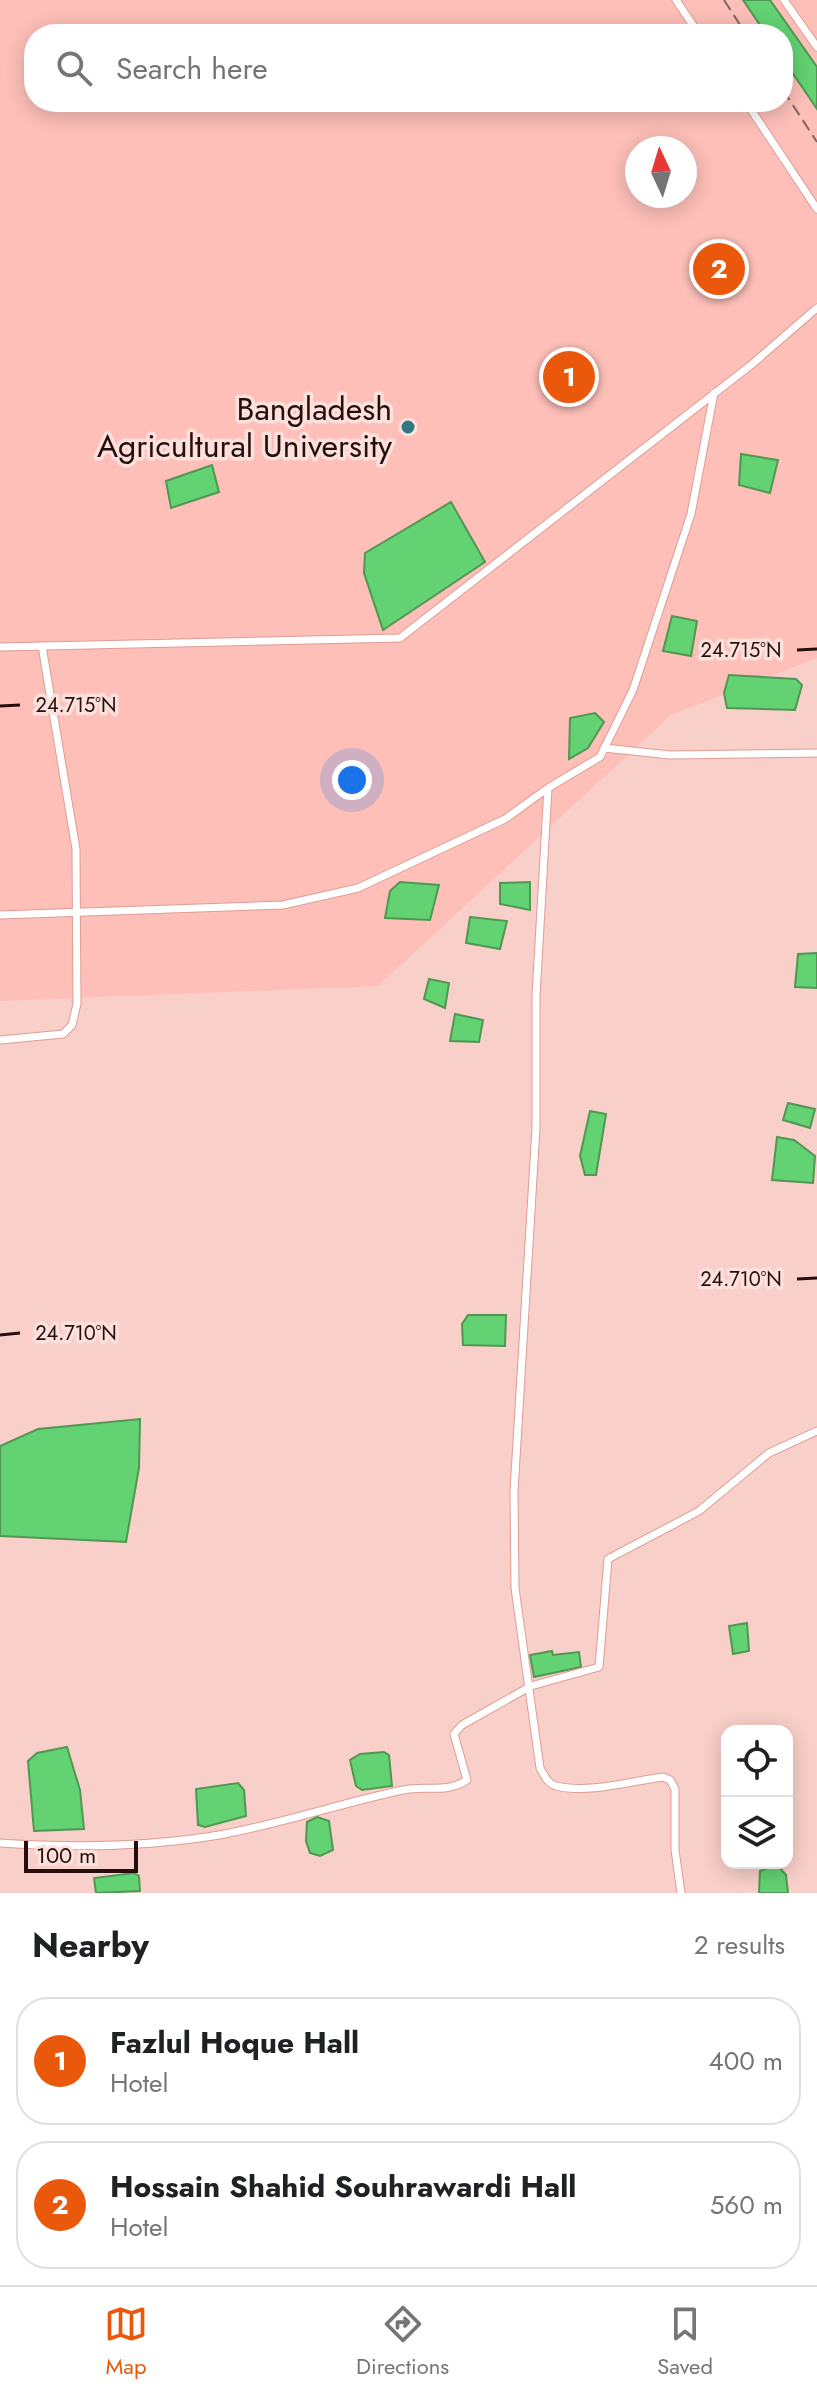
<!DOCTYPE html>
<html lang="en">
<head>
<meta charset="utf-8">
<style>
	body { margin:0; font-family:Jost,sans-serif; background:#f2f2f2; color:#202124 }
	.controls { position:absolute; right:24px; bottom:24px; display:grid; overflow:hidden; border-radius:16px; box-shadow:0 4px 20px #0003 }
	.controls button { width:72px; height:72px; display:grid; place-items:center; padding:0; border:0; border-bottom:2px solid #e0e0e0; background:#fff; color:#202124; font:40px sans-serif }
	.compass { position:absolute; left:625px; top:136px; width:72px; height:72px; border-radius:50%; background:#fff; box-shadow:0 4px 20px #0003; rotate:356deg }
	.scale { position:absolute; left:24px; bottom:20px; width:114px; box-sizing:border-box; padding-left:8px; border:4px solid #250e0b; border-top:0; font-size:22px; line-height:28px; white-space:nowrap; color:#250e0b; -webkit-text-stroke:6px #fce0dc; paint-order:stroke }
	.you { position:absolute; left:352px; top:780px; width:28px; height:28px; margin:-20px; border:6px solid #fff; border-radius:50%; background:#1a73e8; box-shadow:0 0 0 12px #1a73e833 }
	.badge { display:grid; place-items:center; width:52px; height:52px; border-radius:50%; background:#ea580c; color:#fff; font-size:26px; font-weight:700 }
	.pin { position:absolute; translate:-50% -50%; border:4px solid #fff; box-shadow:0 2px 8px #0006 }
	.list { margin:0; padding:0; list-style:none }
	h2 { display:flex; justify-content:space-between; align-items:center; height:104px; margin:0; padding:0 32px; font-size:34px }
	h2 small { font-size:26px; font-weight:400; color:#757577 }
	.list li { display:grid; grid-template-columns:52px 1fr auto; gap:24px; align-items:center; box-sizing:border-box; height:128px; margin:0 16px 16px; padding:0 16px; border:2px solid #e0e0e0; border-radius:32px }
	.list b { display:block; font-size:30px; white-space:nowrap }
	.list p { margin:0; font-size:26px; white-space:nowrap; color:#757577 }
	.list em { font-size:26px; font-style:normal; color:#757577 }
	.icon { flex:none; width:44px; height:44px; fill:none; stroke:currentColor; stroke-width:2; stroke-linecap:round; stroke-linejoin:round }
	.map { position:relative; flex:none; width:817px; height:1893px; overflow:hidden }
	.search { position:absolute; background:#fff; box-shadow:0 4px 20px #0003; left:24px; right:24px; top:24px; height:88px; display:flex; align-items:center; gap:20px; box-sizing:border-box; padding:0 28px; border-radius:32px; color:#757577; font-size:30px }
	.sheet { height:392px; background:#fff }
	nav { display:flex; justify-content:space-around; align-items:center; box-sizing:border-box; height:112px; border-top:2px solid #e0e0e0; background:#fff; font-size:22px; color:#757577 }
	nav a { display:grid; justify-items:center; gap:4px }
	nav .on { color:#ea580c }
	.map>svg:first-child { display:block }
</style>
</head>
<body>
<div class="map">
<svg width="817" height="1893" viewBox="0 0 817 1893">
	<rect width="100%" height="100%" fill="#f9cfc9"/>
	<!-- built -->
	<path fill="#fdbfb8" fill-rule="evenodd" d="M 0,0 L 817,0 L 817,658 L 671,715 L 378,986 L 0,1001 ZM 34,34 L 783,34 L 783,102 L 34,102 ZM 637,148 L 685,148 L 685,196 L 637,196 Z"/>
	<!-- water -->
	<path fill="#62d272" stroke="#509753" stroke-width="2" d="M 743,0 L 770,0 L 817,67 L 817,109 L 783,59 L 783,34 L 766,34 Z
		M 741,454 L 778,460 L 770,493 L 739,485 Z
		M 212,465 L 219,492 L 171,508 L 166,481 Z
		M 451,502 L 485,562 L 383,630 L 364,573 L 365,553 Z
		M 672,616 L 697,621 L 691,656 L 663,651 Z
		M 729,675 L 796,679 L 802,685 L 795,710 L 727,708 L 724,693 Z
		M 595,713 L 604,722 L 588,748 L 569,759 L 570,718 Z
		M 400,882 L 439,885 L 430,920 L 385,918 L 390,891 Z
		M 530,882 L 530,910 L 500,904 L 500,883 Z
		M 470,917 L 507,921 L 500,949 L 466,943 Z
		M 817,953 L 817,988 L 795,987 L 798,954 Z
		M 429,979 L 449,983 L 445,1008 L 424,999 Z
		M 455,1014 L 483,1020 L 479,1042 L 450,1041 Z
		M 788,1103 L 815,1109 L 810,1128 L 783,1120 Z
		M 590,1111 L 606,1114 L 596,1175 L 585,1175 L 580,1156 Z
		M 777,1137 L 794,1140 L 815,1156 L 813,1183 L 772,1180 Z
		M 468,1315 L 506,1315 L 505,1346 L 463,1345 L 462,1324 Z
		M 140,1419 L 139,1468 L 126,1542 L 0,1536 L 0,1446 L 38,1429 Z
		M 747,1623 L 749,1651 L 733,1654 L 729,1626 Z
		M 552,1651 L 553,1655 L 579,1652 L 581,1667 L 534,1677 L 530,1655 Z
		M 67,1747 L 80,1790 L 84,1829 L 34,1831 L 28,1761 L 37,1753 Z
		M 384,1752 L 389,1755 L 392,1786 L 362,1790 L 356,1786 L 350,1760 L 360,1754 Z
		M 238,1783 L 244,1790 L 246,1816 L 205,1827 L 198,1825 L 196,1789 Z
		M 317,1817 L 329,1821 L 333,1850 L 320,1856 L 310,1853 L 306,1841 L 307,1822 Z
		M 770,1867 L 780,1868 L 786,1875 L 788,1893 L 759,1893 L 760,1871 Z
		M 134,1873 L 139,1876 L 140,1891 L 96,1893 L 94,1878 Z"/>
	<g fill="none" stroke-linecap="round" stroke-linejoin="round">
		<!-- minor casing -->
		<g stroke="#df9d95" stroke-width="9">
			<path id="minor" d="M 676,0 L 699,34
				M 784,0 L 817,47
				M 746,102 L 817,209
				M 0,647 L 400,638 L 751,365 L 817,308
				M 604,748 L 670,755 L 817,753
				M 0,915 L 283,905 L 358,888 L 505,819 L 548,788
				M 0,1040 L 63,1034 L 72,1025 L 77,1004 L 76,849 L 42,646
				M 0,1843 C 73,1848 147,1847 219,1835 C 281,1824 341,1803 403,1790 C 426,1785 446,1794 467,1780 L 454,1734 L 462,1725 L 531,1686 L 599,1667 L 608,1559 L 699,1511 L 769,1453 L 817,1431
				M 681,1893 L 675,1850 L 675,1789 L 670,1780 L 663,1777 C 631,1781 589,1794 556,1786 C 547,1783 544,1775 540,1768 L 515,1588 L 514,1491 L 536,1128 L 536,995 L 548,788 L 600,757 L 633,690 L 691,514 L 714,393"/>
		</g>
		<!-- minor -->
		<use href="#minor" stroke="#fff" stroke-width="7"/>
		<!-- rail -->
		<path stroke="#856561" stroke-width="2" stroke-dasharray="12 6" stroke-linecap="butt" d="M 724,0 L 746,34
			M 783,90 L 817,142"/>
	</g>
	<!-- ticks -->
	<path fill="none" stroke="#250e0b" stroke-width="3" d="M 797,650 L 817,649M 0,706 L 20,705M 797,1279 L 817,1278M 0,1335 L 20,1333"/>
	<!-- markers -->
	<circle fill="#317982" stroke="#fce0dc" stroke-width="3" cx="408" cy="427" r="8"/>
	<g text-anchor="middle" stroke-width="7" stroke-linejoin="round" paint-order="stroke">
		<!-- poi labels -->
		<g font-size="32" fill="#250e0b" stroke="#fce0dc" text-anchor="end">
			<text x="392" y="420">Bangladesh<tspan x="392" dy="37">Agricultural University</tspan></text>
		</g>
	</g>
	<g font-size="20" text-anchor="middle" fill="#250e0b" stroke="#fce0dc" stroke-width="7" stroke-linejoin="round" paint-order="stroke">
		<text x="741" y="657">24.715°N</text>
		<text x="76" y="712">24.715°N</text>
		<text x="741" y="1286">24.710°N</text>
		<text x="76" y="1340">24.710°N</text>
	</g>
</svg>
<div class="controls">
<button><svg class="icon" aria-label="locate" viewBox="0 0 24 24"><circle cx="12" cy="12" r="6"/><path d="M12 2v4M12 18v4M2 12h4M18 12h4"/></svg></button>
<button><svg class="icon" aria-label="layers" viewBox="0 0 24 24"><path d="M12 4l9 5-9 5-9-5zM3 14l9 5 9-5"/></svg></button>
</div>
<svg class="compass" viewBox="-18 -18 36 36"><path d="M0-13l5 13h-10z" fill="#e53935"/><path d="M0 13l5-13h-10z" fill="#757577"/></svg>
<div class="scale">100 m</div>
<div class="you"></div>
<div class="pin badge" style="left:569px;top:377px">1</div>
<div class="pin badge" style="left:719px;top:269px">2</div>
<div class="search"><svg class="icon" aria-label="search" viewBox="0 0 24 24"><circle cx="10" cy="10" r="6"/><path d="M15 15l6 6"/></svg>Search here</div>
</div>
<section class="sheet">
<h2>Nearby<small>2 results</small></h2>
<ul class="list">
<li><span class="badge">1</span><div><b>Fazlul Hoque Hall</b><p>Hotel</p></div><em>400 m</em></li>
<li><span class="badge">2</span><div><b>Hossain Shahid Souhrawardi Hall</b><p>Hotel</p></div><em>560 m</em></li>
</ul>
</section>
<nav>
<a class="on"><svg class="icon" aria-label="map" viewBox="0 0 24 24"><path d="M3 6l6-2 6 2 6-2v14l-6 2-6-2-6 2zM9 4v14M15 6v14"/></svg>Map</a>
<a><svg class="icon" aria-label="directions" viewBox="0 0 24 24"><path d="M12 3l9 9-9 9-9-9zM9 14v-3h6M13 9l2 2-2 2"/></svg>Directions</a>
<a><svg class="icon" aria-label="saved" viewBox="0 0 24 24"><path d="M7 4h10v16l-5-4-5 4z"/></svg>Saved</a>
</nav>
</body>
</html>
